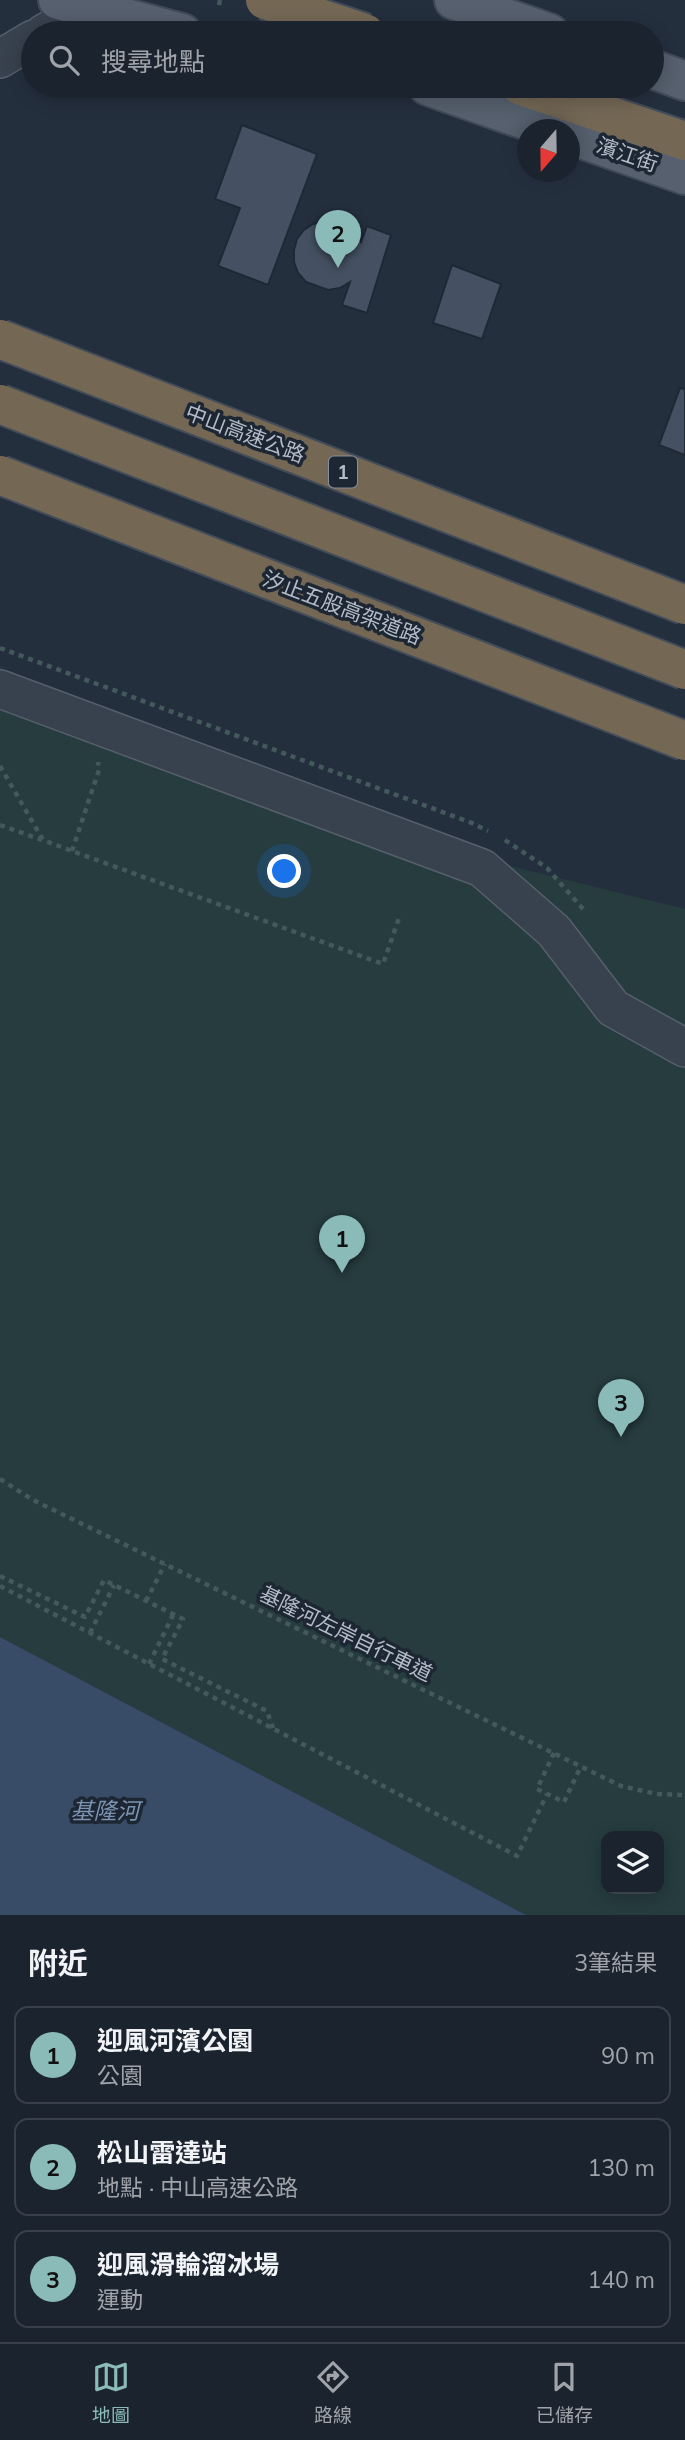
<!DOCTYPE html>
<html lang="zh-TW">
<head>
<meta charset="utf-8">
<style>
	body { margin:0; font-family:Mulish,"Noto Sans TC",sans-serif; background:#242b36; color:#f1f3f6 }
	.controls { position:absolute; right:21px; bottom:21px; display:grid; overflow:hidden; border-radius:14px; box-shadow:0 4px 18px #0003 }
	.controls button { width:63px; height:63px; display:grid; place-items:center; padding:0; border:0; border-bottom:2px solid #39404a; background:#1b232e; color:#f1f3f6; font:35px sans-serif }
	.compass { position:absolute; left:517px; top:119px; width:63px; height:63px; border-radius:50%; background:#1b232e; box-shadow:0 4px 18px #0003; rotate:200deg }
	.you { position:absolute; left:285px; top:872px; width:24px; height:24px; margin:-18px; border:5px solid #fff; border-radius:50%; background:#1a73e8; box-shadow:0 0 0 10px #1a73e833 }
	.badge { display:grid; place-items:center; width:46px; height:46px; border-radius:50%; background:#8bbbb9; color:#111; font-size:23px; font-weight:700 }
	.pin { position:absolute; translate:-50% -58px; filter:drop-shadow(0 2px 4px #0008) }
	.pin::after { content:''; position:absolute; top:37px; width:24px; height:21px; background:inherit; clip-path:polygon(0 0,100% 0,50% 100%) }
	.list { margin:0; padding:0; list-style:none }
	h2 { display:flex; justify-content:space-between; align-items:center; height:91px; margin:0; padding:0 28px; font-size:30px }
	h2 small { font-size:23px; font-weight:400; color:#a0a4aa }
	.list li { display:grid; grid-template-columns:46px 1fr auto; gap:21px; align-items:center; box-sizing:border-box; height:98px; margin:0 14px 14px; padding:0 14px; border:2px solid #39404a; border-radius:14px }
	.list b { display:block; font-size:26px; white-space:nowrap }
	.list p { margin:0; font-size:23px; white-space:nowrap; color:#a0a4aa }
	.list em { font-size:23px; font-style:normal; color:#a0a4aa }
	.icon { flex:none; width:38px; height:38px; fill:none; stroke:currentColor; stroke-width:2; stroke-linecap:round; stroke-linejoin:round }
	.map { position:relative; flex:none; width:685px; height:1915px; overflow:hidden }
	.search { position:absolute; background:#1b232e; box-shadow:0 4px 18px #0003; left:21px; right:21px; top:21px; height:77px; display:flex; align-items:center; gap:18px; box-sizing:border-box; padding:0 24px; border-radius:38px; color:#a0a4aa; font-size:26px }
	.sheet { height:427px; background:#1b232e }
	nav { display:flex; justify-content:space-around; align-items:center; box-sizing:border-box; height:98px; border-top:2px solid #39404a; background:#1b232e; font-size:19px; color:#a0a4aa }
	nav a { display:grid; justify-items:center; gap:4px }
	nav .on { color:#8bbbb9 }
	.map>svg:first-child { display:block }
</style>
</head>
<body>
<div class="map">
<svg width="685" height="1915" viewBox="0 0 685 1915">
	<rect width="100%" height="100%" fill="#242f3e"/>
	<!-- green -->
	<path fill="#263c3f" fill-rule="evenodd" d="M 0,666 L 9,676 L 498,863 L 685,909 L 685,1915 L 526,1915 L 0,1637 ZM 606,1836 L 659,1836 L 659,1889 L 606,1889 Z"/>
	<!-- water -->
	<path fill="#394c67" d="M 0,1637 L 526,1915 L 0,1915 Z"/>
	<!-- building -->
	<path fill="#455162" stroke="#1f2835" stroke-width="2" d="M 242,125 L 317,154 L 268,285 L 218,266 L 240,208 L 215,199 Z
		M 324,221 L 335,221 L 346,225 L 355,232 L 361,242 L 367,226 L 391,235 L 367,313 L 342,305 L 350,282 L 340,288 L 328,290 L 306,282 L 298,273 L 294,262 L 294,250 L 297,239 L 304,230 L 313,224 Z
		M 452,265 L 501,284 L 482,339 L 433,323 Z
		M 680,388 L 685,389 L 685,455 L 659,445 Z"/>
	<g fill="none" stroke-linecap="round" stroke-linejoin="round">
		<!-- minor casing -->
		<g stroke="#565f6c" stroke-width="40">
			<path id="minor" d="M 44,33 L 88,9
				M 0,59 L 33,39
				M 0,689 L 482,868 L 554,931 L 613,1008 L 685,1048"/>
		</g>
		<!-- major casing -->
		<g stroke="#414a57" stroke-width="42">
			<path id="major" d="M 58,0 L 182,33
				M 454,0 L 549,33
				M 652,69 L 685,81
				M 428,86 L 554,130
				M 570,135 L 685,175"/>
		</g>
		<!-- highway casing -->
		<g stroke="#434c59" stroke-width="42">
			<path id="highway" d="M 521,86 L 685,141"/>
		</g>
		<!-- path -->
		<path stroke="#44595c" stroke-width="4.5" stroke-dasharray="5 5" stroke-linecap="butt" d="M 219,5 L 220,0
			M 0,648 L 472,823 L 488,831
			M 0,766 L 43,840 L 72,851 L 383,964 L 399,918
			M 0,825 L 42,840
			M 505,840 L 547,868 L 584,910
			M 72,851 L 99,770 L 98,762
			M 0,1479 L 33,1500 L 621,1786 L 657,1794 L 685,1795
			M 0,1576 L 85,1617 L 104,1580 L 183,1619 L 162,1659 L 267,1711 L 273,1728
			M 0,1586 L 517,1856 L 547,1794
			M 146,1601 L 165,1564
			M 90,1633 L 114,1585
			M 149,1664 L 173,1615
			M 554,1753 L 537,1789 L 564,1802 L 581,1766"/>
		<!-- minor -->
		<use href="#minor" stroke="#38414e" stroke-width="37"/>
		<!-- major -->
		<use href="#major" stroke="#56606e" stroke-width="38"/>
		<!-- highway -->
		<use href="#highway" stroke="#746855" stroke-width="38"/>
		<!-- highway-bridge casing -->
		<g stroke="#434c59" stroke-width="42" stroke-linecap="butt">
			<path id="highway-bridge" d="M 265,0 L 365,33
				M 0,339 L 685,605
				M 0,404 L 685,670
				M 0,475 L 685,741"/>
		</g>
		<!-- highway-bridge -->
		<use href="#highway-bridge" stroke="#746855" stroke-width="38"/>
	</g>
	<g text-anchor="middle" stroke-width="7" stroke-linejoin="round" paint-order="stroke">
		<!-- shield labels -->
		<rect fill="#1d2633" stroke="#878f9c" stroke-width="2" x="329" y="456.5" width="28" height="31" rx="5"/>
		<g font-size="19" font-weight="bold" fill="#b4bcc9">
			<text x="343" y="479">1</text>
		</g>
		<!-- street labels -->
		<g font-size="21" fill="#b4bcc9" stroke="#1d2633">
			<text transform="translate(627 155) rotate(19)" y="7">濱江街</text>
			<text transform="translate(245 434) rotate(21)" y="7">中山高速公路</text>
			<text transform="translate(342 608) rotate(21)" y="7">汐止五股高架道路</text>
			<text transform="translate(346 1634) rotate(26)" y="7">基隆河左岸自行車道</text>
		</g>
		<!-- water labels -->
		<g font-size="23" font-style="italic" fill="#7c92b1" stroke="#1d2633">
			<text x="105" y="1819">基隆河</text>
		</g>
	</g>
</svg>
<div class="controls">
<button><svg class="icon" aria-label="layers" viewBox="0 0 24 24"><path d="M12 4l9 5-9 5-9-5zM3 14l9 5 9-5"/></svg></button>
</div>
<svg class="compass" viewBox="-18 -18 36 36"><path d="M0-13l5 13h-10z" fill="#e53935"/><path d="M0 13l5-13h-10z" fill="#a0a4aa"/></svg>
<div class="you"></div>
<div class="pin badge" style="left:342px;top:1273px">1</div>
<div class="pin badge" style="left:338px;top:268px">2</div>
<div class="pin badge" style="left:621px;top:1437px">3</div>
<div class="search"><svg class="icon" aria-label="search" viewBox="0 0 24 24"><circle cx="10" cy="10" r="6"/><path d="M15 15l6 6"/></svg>搜尋地點</div>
</div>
<section class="sheet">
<h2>附近<small>3筆結果</small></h2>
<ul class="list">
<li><span class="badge">1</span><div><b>迎風河濱公園</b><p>公園</p></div><em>90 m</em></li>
<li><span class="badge">2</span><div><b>松山雷達站</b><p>地點 · 中山高速公路</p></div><em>130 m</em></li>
<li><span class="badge">3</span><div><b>迎風滑輪溜冰場</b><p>運動</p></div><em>140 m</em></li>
</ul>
</section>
<nav>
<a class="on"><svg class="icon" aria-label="map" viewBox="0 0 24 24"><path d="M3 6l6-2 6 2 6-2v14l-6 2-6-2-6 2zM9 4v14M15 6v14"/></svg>地圖</a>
<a><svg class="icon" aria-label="directions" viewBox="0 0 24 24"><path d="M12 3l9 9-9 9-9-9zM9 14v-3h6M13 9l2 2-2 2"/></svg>路線</a>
<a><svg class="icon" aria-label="saved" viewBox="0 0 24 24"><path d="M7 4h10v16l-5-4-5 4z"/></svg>已儲存</a>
</nav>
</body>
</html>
